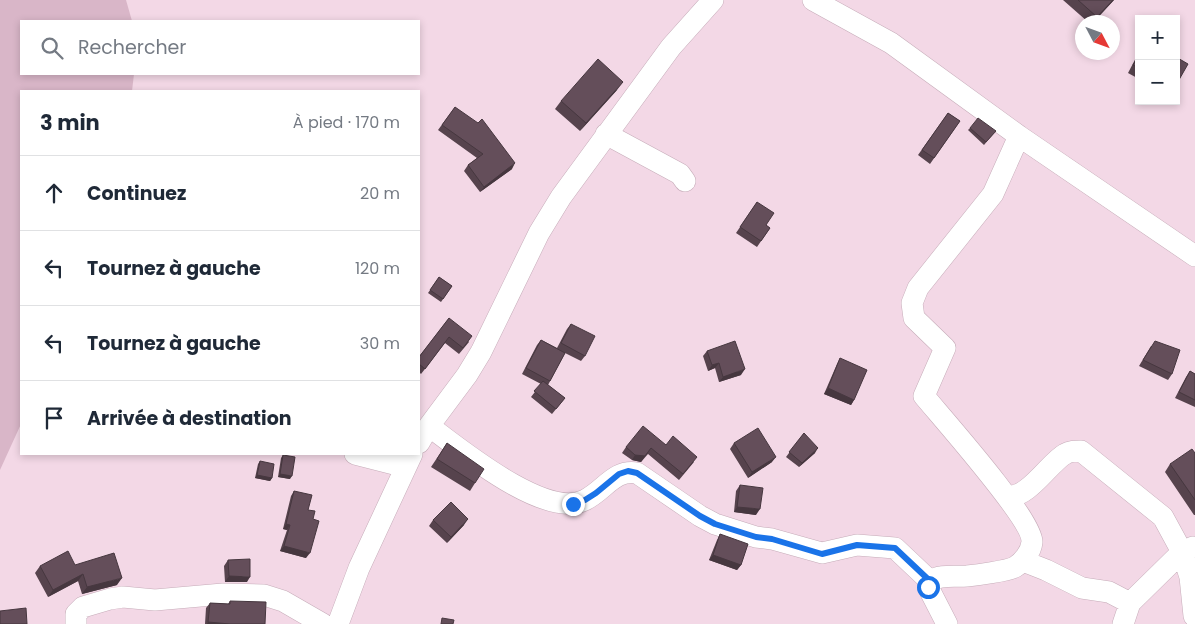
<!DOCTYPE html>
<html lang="fr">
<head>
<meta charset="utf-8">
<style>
	body { margin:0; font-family:Poppins,sans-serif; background:#f6f6f7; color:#1f2937 }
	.controls { position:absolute; right:15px; top:15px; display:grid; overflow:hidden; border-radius:0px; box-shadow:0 2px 8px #0003 }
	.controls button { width:45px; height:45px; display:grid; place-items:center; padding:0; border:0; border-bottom:1px solid #e0e1e3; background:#fff; color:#1f2937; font:25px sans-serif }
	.compass { position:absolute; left:1075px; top:15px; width:45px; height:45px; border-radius:50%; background:#fff; box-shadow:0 2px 8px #0003; rotate:131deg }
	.stop { position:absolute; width:15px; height:15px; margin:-11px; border:4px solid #1a73e8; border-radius:50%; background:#fff }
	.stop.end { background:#1a73e8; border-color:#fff; box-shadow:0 1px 5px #0008 }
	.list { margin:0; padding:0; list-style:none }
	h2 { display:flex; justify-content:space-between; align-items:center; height:65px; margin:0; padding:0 20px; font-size:21px }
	h2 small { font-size:16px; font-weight:400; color:#747a83 }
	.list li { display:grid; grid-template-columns:32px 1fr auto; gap:15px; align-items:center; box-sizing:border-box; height:75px; padding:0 20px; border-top:1px solid #e0e1e3 }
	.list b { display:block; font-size:19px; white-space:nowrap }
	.list em { font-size:16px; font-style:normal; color:#747a83 }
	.icon { flex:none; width:28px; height:28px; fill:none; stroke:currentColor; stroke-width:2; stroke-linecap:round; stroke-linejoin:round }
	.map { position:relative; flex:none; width:1195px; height:624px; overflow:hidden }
	.search { position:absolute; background:#fff; box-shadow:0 2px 8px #0003; left:20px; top:20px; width:400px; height:55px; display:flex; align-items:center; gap:12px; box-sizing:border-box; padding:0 18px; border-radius:0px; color:#747a83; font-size:19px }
	.panel { position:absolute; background:#fff; box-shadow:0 2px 8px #0003; left:20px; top:90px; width:400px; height:365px; border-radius:0px }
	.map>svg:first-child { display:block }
</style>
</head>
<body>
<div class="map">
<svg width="1195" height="624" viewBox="0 0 1195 624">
	<rect width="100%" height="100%" fill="#f3d8e6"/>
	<!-- green -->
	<path fill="#d9b6c8" d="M 0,0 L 126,0 L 132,21 L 21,21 L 21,74 L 134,74 L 132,91 L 21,91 L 21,424 L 0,470 Z"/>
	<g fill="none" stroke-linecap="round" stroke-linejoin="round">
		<!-- minor casing -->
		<g stroke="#c6acb9" stroke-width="22">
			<path id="minor" d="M 813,0 L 891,43 L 1019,136 L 1195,256
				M 606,134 L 680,174 L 685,181
				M 429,426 C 460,449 546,520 585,500 C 605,490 614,469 637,473 L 700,516 L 715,524 L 756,537 L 772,539 L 822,553 L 857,545 L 895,548 L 930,581
				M 419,443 L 429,426 L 467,375 L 481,352 L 539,233 L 561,197 L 671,47 L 713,0
				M 355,454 L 406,467
				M 1007,496 C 1028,499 1049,463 1065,454 C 1070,451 1075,451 1081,451 L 1163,517 L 1182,552 L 1190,577 L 1194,616
				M 1023,561 L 1046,570 L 1082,588 L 1109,592 L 1130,603
				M 76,624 L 76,614 L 83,607 L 110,599 L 123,597 L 155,600 L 223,594 L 264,595 L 283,601 L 323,624
				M 338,624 L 359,568 L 412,454
				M 947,624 L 928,587 L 930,581 C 941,574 954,577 967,576 C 977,575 1007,571 1015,567 C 1023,562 1031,552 1032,542 C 1033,520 943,419 924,396 L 945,348 L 914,318 L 912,303 L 918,288 L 993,194 L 1019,136
				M 1123,624 L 1130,603 L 1182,552 L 1193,547"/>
		</g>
		<!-- minor -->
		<use href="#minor" stroke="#fff" stroke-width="21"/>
	</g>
	<!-- wall -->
	<path fill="#56434d" d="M 1063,0 L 1114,0 L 1094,22 L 1088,22 Z
		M 1139,52 L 1139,79 L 1128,73 Z
		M 617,90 L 580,131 L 555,109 L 561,101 Z
		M 455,107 L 512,169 L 480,192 L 464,171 L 468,165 L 477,158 L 438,130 Z
		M 948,113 L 960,121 L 930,164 L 918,155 Z
		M 970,128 L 994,133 L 984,145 L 968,130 Z
		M 757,202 L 766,225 L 770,228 L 757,247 L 736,233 Z
		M 439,277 L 452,286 L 441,302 L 428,293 Z
		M 449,318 L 469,342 L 459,354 L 445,343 L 421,374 L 419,372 L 419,357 Z
		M 571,324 L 585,356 L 581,361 L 565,353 L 548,385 L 565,398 L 552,414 L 531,397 L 541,384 L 522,374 L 537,345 L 541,340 L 557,348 L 567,329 Z
		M 1151,346 L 1172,374 L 1168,380 L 1139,366 Z
		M 707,351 L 741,375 L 719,382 L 715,368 L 708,371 L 703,356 Z
		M 840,358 L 854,400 L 851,405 L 824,394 L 837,364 Z
		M 1190,371 L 1195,374 L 1195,407 L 1175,398 L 1186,377 Z
		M 804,433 L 815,453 L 799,467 L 786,457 Z
		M 447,443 L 475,483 L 470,491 L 431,467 Z
		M 734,443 L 772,462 L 748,478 L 730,449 Z
		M 666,445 L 694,462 L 679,480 L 648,454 L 641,462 L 632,460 L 622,453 L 626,447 Z
		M 1195,453 L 1195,515 L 1194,515 L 1165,472 L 1170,464 Z
		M 283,455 L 290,479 L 278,477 L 281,458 Z
		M 260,461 L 272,478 L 270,481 L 255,478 L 258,464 Z
		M 740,485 L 756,515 L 734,512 L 736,491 Z
		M 294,491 L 308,510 L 313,519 L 306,558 L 280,551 L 287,530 L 283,529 L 291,496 Z
		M 433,520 L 464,525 L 447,543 L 429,526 Z
		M 720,534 L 741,565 L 737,570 L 709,560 L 717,540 Z
		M 228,560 L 247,582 L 225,582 L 224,566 Z
		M 75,565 L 117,585 L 82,594 L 78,581 L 48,597 L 35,573 L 40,566 Z
		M 230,601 L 265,624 L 205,624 L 206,608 L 210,603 L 228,604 Z"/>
	<!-- shaded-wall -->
	<path fill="#46373f" d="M 1113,0 L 1114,0 L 1093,22 L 1097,17 Z
		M 623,82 L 617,90 L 580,131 L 586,123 Z
		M 515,163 L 512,169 L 480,192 L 484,187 Z
		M 719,363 L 715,368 L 708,371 L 712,365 Z
		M 745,369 L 741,375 L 719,382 L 723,377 Z
		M 828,388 L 854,400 L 851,405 L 824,394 Z
		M 651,448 L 641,462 L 632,460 L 635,455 Z
		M 818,448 L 815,453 L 799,467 L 802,463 Z
		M 776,457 L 772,462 L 748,478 L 752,472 Z
		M 280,474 L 292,476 L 290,479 L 278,477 Z
		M 257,475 L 272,478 L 270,481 L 255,478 Z
		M 737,507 L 760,509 L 756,515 L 734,512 Z
		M 468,519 L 464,525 L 447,543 L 451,537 Z
		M 286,524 L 290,525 L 287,530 L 283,529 Z
		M 284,546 L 310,553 L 306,558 L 280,551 Z
		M 713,555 L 741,565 L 737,570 L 709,560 Z
		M 83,574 L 78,581 L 48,597 L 53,590 Z
		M 229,576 L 250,577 L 247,582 L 225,582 Z
		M 122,578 L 117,585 L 82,594 L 87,587 Z
		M 208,622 L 230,624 L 207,624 Z"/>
	<!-- building -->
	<path fill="#644e5a" stroke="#46373f" d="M 1078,0 L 1113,0 L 1097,17 Z
		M 1139,55 L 1139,68 L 1133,65 Z
		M 1176,57 L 1188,64 L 1176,85 Z
		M 598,59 L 623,82 L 586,123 L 561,101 Z
		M 455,107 L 478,123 L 482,119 L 515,163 L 484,187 L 468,165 L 483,154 L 442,125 Z
		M 948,113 L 960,121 L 934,158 L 922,150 Z
		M 978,118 L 996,131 L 986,142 L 970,128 Z
		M 757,202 L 774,213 L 766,225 L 770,228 L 761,241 L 740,227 Z
		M 439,277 L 452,286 L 443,299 L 430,290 Z
		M 449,318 L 472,336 L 463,348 L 449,337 L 425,369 L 419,364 L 419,357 Z
		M 571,324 L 595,336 L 585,356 L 561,343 Z
		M 541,340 L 565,353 L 550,381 L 526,368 Z
		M 735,341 L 745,369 L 723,377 L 719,363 L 712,365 L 707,351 Z
		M 1155,341 L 1180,350 L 1172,374 L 1143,360 Z
		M 840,358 L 867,370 L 854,400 L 828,388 Z
		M 1190,371 L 1195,374 L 1195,400 L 1179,392 Z
		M 543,381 L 565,398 L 556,409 L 534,391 Z
		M 643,426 L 666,445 L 673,436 L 697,457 L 683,474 L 651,448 L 645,456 L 635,455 L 626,447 Z
		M 758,428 L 776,457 L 752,472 L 734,443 Z
		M 804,433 L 818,448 L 802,463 L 789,452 Z
		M 447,443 L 484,469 L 475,483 L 437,459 Z
		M 1192,449 L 1195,453 L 1195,500 L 1170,464 Z
		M 283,455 L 295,457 L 292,476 L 280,474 Z
		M 260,461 L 274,464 L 272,478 L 257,475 Z
		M 740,485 L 763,488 L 760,509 L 737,507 Z
		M 294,491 L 312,495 L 308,510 L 315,511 L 313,519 L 319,521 L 310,553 L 284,546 L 290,525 L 286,524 Z
		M 451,502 L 468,519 L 451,537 L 433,520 Z
		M 720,534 L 748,544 L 741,565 L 713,555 Z
		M 68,551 L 75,565 L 114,553 L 122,578 L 87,587 L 83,574 L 53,590 L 40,566 Z
		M 250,559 L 250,577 L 229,576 L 228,560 Z
		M 230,601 L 266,602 L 265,624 L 230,624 L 208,622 L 210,603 L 230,604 Z
		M 26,608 L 27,624 L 0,624 L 0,611 Z
		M 442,618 L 454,620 L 453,624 L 441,624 Z"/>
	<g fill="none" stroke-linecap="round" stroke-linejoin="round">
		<!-- route -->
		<path stroke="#1a73e8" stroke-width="6" d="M 573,504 L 585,500 L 596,493 L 619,474 L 628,471 L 637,473 L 700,516 L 715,524 L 756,537 L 772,539 L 822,554 L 857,545 L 895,548 L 930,581 L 928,587"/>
	</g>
</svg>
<div class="controls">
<button>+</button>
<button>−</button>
</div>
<svg class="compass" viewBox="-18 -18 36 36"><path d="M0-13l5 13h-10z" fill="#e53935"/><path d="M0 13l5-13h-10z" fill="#747a83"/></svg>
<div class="stop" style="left:928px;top:587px"></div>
<div class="stop end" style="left:573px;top:504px"></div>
<div class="search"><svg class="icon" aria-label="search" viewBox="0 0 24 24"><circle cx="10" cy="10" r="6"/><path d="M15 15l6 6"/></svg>Rechercher</div>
<section class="panel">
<h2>3 min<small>À pied · 170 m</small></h2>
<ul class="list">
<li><svg class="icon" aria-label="ahead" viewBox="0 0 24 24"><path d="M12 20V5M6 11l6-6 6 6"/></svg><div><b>Continuez</b></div><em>20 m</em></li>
<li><svg class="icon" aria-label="left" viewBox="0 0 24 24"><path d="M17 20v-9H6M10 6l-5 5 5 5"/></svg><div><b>Tournez à gauche</b></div><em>120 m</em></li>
<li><svg class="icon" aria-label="left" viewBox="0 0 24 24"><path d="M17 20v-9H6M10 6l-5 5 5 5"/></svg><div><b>Tournez à gauche</b></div><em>30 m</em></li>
<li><svg class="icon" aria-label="arrive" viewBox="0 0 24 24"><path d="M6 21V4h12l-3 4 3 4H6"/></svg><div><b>Arrivée à destination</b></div></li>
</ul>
</section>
</div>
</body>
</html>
